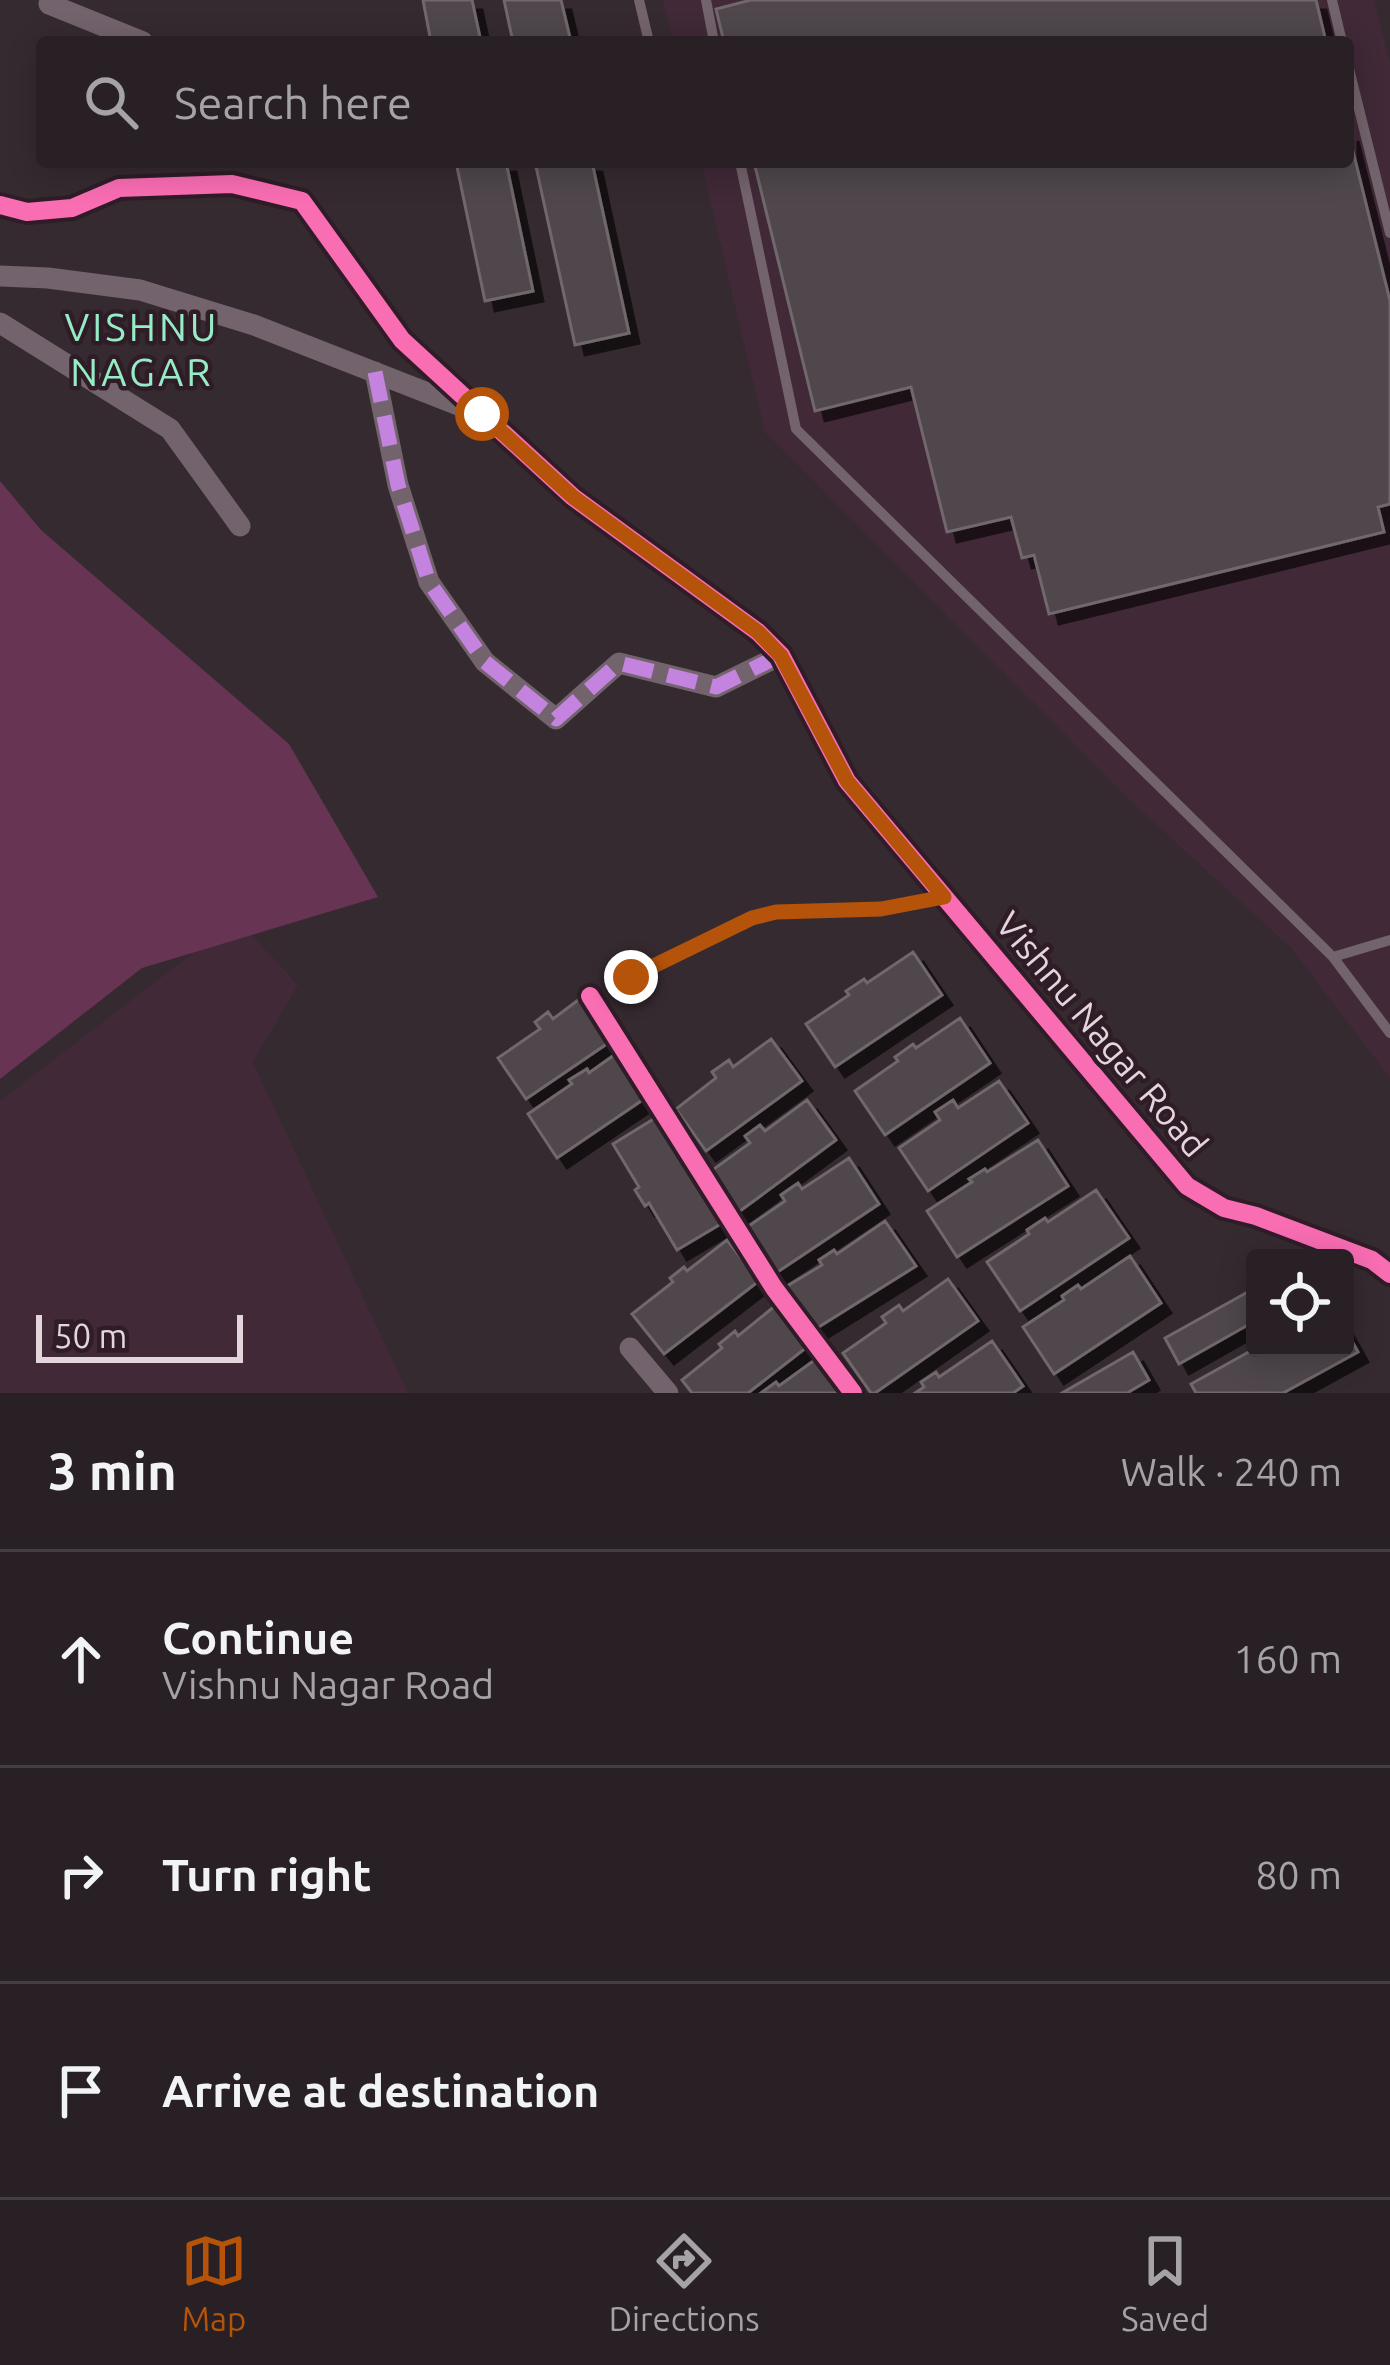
<!DOCTYPE html>
<html lang="en">
<head>
<meta charset="utf-8">
<style>
	body { margin:0; font-family:Ubuntu,sans-serif; background:#342d31; color:#f1f3f6 }
	.controls { position:absolute; right:36px; bottom:36px; display:grid; overflow:hidden; border-radius:12px; box-shadow:0 6px 30px #0003 }
	.controls button { width:108px; height:108px; display:grid; place-items:center; padding:0; border:0; border-bottom:3px solid #443e41; background:#282024; color:#f1f3f6; font:60px sans-serif }
	.scale { position:absolute; left:36px; bottom:30px; width:207px; box-sizing:border-box; padding-left:12px; border:6px solid #e3d5dc; border-top:0; font-size:33px; line-height:42px; white-space:nowrap; color:#e3d5dc; -webkit-text-stroke:9px #2f1c27; paint-order:stroke }
	.stop { position:absolute; width:36px; height:36px; margin:-27px; border:9px solid #b45309; border-radius:50%; background:#fff }
	.stop.end { background:#b45309; border-color:#fff; box-shadow:0 3px 12px #0008 }
	.list { margin:0; padding:0; list-style:none }
	h2 { display:flex; justify-content:space-between; align-items:center; height:156px; margin:0; padding:0 48px; font-size:51px }
	h2 small { font-size:39px; font-weight:400; color:#a5a3a6 }
	.list li { display:grid; grid-template-columns:78px 1fr auto; gap:36px; align-items:center; box-sizing:border-box; height:216px; padding:0 48px; border-top:3px solid #443e41 }
	.list b { display:block; font-size:45px; white-space:nowrap }
	.list p { margin:0; font-size:39px; white-space:nowrap; color:#a5a3a6 }
	.list em { font-size:39px; font-style:normal; color:#a5a3a6 }
	.icon { flex:none; width:66px; height:66px; fill:none; stroke:currentColor; stroke-width:2; stroke-linecap:round; stroke-linejoin:round }
	.map { position:relative; flex:none; width:1390px; height:1393px; overflow:hidden }
	.search { position:absolute; background:#282024; box-shadow:0 6px 30px #0003; left:36px; right:36px; top:36px; height:132px; display:flex; align-items:center; gap:30px; box-sizing:border-box; padding:0 42px; border-radius:12px; color:#a5a3a6; font-size:45px }
	.sheet { height:804px; background:#282024 }
	nav { display:flex; justify-content:space-around; align-items:center; box-sizing:border-box; height:168px; border-top:3px solid #443e41; background:#282024; font-size:33px; color:#a5a3a6 }
	nav a { display:grid; justify-items:center; gap:6px }
	nav .on { color:#b45309 }
	.map>svg:first-child { display:block }
</style>
</head>
<body>
<div class="map">
<svg width="1390" height="1393" viewBox="0 0 1390 1393">
	<defs>
		<filter id="shadow"><feDropShadow dx="10" dy="10" stdDeviation="0" flood-color="#0009"/></filter>
	</defs>
	<rect width="100%" height="100%" fill="#352a30"/>
	<!-- built -->
	<path fill="#412937" d="M 663,0 L 1374,0 L 1390,64 L 1390,1078 L 1292,949 L 1134,804 L 765,432 L 701,162 L 1348,162 L 1348,42 L 673,42 Z
		M 237,919 L 298,985 L 253,1062 L 408,1393 L 0,1393 L 0,1101 Z"/>
	<!-- green -->
	<path fill="#683453" d="M 0,481 L 41,530 L 289,744 L 378,897 L 142,968 L 0,1079 Z"/>
	<!-- building -->
	<path fill="#4f464b" stroke="#70676c" stroke-width="3" filter="url(#shadow)" d="M 423,0 L 472,0 L 481,42 L 431,42 Z
		M 504,0 L 561,0 L 571,42 L 513,42 Z
		M 751,0 L 1316,0 L 1326,42 L 724,42 L 716,9 Z
		M 1348,131 L 1390,301 L 1390,504 L 1378,507 L 1384,532 L 1049,614 L 1034,555 L 1022,558 L 1011,517 L 947,532 L 911,387 L 815,411 L 754,162 L 1348,162 Z
		M 456,162 L 506,162 L 533,291 L 485,301 Z
		M 535,162 L 592,162 L 629,333 L 575,345 Z
		M 913,952 L 942,995 L 835,1067 L 806,1024 L 849,995 L 846,991 L 864,979 L 867,983 Z
		M 581,998 L 611,1041 L 526,1099 L 498,1058 L 540,1029 L 535,1022 L 548,1012 L 553,1019 Z
		M 960,1018 L 990,1063 L 885,1135 L 855,1091 L 898,1061 L 895,1057 L 913,1044 L 916,1048 Z
		M 771,1039 L 802,1081 L 706,1151 L 676,1109 L 716,1078 L 712,1072 L 729,1060 L 733,1067 Z
		M 617,1053 L 644,1099 L 557,1158 L 528,1114 L 572,1084 L 569,1080 L 587,1069 L 589,1073 Z
		M 999,1081 L 1028,1123 L 928,1191 L 899,1148 L 940,1120 L 935,1112 L 953,1100 L 958,1108 Z
		M 807,1100 L 836,1140 L 736,1214 L 707,1174 L 750,1143 L 745,1136 L 760,1125 L 765,1131 Z
		M 660,1115 L 724,1222 L 677,1250 L 649,1203 L 645,1206 L 635,1190 L 639,1187 L 613,1144 Z
		M 1038,1140 L 1068,1186 L 957,1257 L 927,1211 L 972,1182 L 969,1179 L 985,1169 L 987,1172 Z
		M 849,1158 L 879,1204 L 773,1275 L 743,1230 L 785,1201 L 781,1195 L 798,1183 L 802,1189 Z
		M 1096,1190 L 1129,1238 L 1020,1311 L 987,1262 L 1029,1234 L 1027,1230 L 1045,1218 L 1048,1222 Z
		M 885,1221 L 916,1266 L 817,1328 L 784,1288 L 822,1265 L 819,1260 L 834,1250 L 837,1254 Z
		M 727,1240 L 759,1281 L 664,1354 L 632,1314 L 673,1282 L 670,1278 L 684,1267 L 687,1271 Z
		M 1130,1256 L 1161,1303 L 1054,1374 L 1023,1327 L 1064,1300 L 1062,1296 L 1078,1285 L 1081,1289 Z
		M 948,1279 L 978,1321 L 875,1393 L 871,1393 L 843,1353 L 886,1323 L 882,1317 L 899,1305 L 903,1311 Z
		M 1255,1288 L 1255,1321 L 1179,1364 L 1165,1338 Z
		M 775,1306 L 807,1347 L 748,1393 L 692,1393 L 682,1380 L 722,1348 L 719,1344 L 735,1331 L 738,1336 Z
		M 1345,1329 L 1358,1352 L 1283,1393 L 1196,1393 L 1191,1384 L 1256,1348 L 1345,1348 Z
		M 992,1341 L 1023,1386 L 1013,1393 L 915,1393 L 924,1387 L 921,1382 L 936,1372 L 939,1377 Z
		M 1133,1352 L 1149,1380 L 1127,1393 L 1062,1393 Z
		M 816,1359 L 842,1393 L 761,1393 L 776,1382 L 779,1386 Z"/>
	<g fill="none" stroke-linecap="round" stroke-linejoin="round">
		<!-- lane -->
		<path stroke="#73636c" stroke-width="10" d="M 639,0 L 649,42
			M 706,0 L 714,42
			M 1332,0 L 1342,42
			M 1348,65 L 1390,233
			M 740,162 L 796,429 L 1333,957 L 1390,1033
			M 1333,957 L 1390,940
			M 631,977 L 751,918 L 776,912 L 881,909 L 944,897"/>
		<!-- street -->
		<path stroke="#73636c" stroke-width="21" d="M 52,0 L 49,4 L 143,42
			M 0,205 L 27,212 L 72,208 L 119,188 L 232,184 L 302,201 L 402,340 L 573,497 L 758,632 L 781,655 L 847,781 L 1187,1186 L 1224,1208 L 1256,1216 L 1372,1260 L 1390,1274
			M 0,276 L 48,278 L 140,290 L 254,325 L 471,410
			M 0,323 L 170,429 L 240,526
			M 375,372 L 398,485 L 429,582 L 485,662 L 556,719 L 619,663 L 716,687 L 781,655
			M 590,996 L 774,1288 L 853,1393
			M 630,1348 L 668,1393"/>
		<!-- quiet -->
		<path stroke="#c483df" stroke-width="15" stroke-dasharray="30 15" stroke-linecap="butt" d="M 375,372 L 398,485 L 429,582 L 485,662 L 556,719 L 619,663 L 716,687 L 781,655"/>
		<!-- cycleway casing -->
		<g stroke="#2f1c27" stroke-width="26">
			<path id="cycleway" d="M 0,205 L 27,212 L 72,208 L 119,188 L 232,184 L 302,201 L 402,340 L 573,497 L 758,632 L 781,655 L 847,781 L 1187,1186 L 1224,1208 L 1256,1216 L 1372,1260 L 1390,1274
				M 590,996 L 774,1288 L 853,1393"/>
		</g>
		<!-- cycleway -->
		<use href="#cycleway" stroke="#f96db3" stroke-width="18"/>
	</g>
	<g fill="none" stroke-linecap="round" stroke-linejoin="round">
		<!-- route -->
		<path stroke="#b45309" stroke-width="15" d="M 482,414 L 573,497 L 758,632 L 781,656 L 847,781 L 944,897 L 881,909 L 776,912 L 752,918 L 631,977"/>
	</g>
	<g text-anchor="middle" stroke-width="9" stroke-linejoin="round" paint-order="stroke">
		<!-- street labels -->
		<g font-size="36" fill="#e3d5dc" stroke="#2f1c27">
			<text transform="translate(1102 1034) rotate(50)" y="13">Vishnu Nagar Road</text>
		</g>
		<!-- neighbourhood labels -->
		<g font-size="39" letter-spacing="3" fill="#95ecc5" stroke="#2f1c27">
			<text x="142" y="341">VISHNU<tspan x="142" dy="45">NAGAR</tspan></text>
		</g>
	</g>
</svg>
<div class="controls">
<button><svg class="icon" aria-label="locate" viewBox="0 0 24 24"><circle cx="12" cy="12" r="6"/><path d="M12 2v4M12 18v4M2 12h4M18 12h4"/></svg></button>
</div>
<div class="scale">50 m</div>
<div class="stop" style="left:482px;top:414px"></div>
<div class="stop end" style="left:631px;top:977px"></div>
<div class="search"><svg class="icon" aria-label="search" viewBox="0 0 24 24"><circle cx="10" cy="10" r="6"/><path d="M15 15l6 6"/></svg>Search here</div>
</div>
<section class="sheet">
<h2>3 min<small>Walk · 240 m</small></h2>
<ul class="list">
<li><svg class="icon" aria-label="ahead" viewBox="0 0 24 24"><path d="M12 20V5M6 11l6-6 6 6"/></svg><div><b>Continue</b><p>Vishnu Nagar Road</p></div><em>160 m</em></li>
<li><svg class="icon" aria-label="right" viewBox="0 0 24 24"><path d="M7 20v-9h11M14 6l5 5-5 5"/></svg><div><b>Turn right</b></div><em>80 m</em></li>
<li><svg class="icon" aria-label="arrive" viewBox="0 0 24 24"><path d="M6 21V4h12l-3 4 3 4H6"/></svg><div><b>Arrive at destination</b></div></li>
</ul>
</section>
<nav>
<a class="on"><svg class="icon" aria-label="map" viewBox="0 0 24 24"><path d="M3 6l6-2 6 2 6-2v14l-6 2-6-2-6 2zM9 4v14M15 6v14"/></svg>Map</a>
<a><svg class="icon" aria-label="directions" viewBox="0 0 24 24"><path d="M12 3l9 9-9 9-9-9zM9 14v-3h6M13 9l2 2-2 2"/></svg>Directions</a>
<a><svg class="icon" aria-label="saved" viewBox="0 0 24 24"><path d="M7 4h10v16l-5-4-5 4z"/></svg>Saved</a>
</nav>
</body>
</html>
